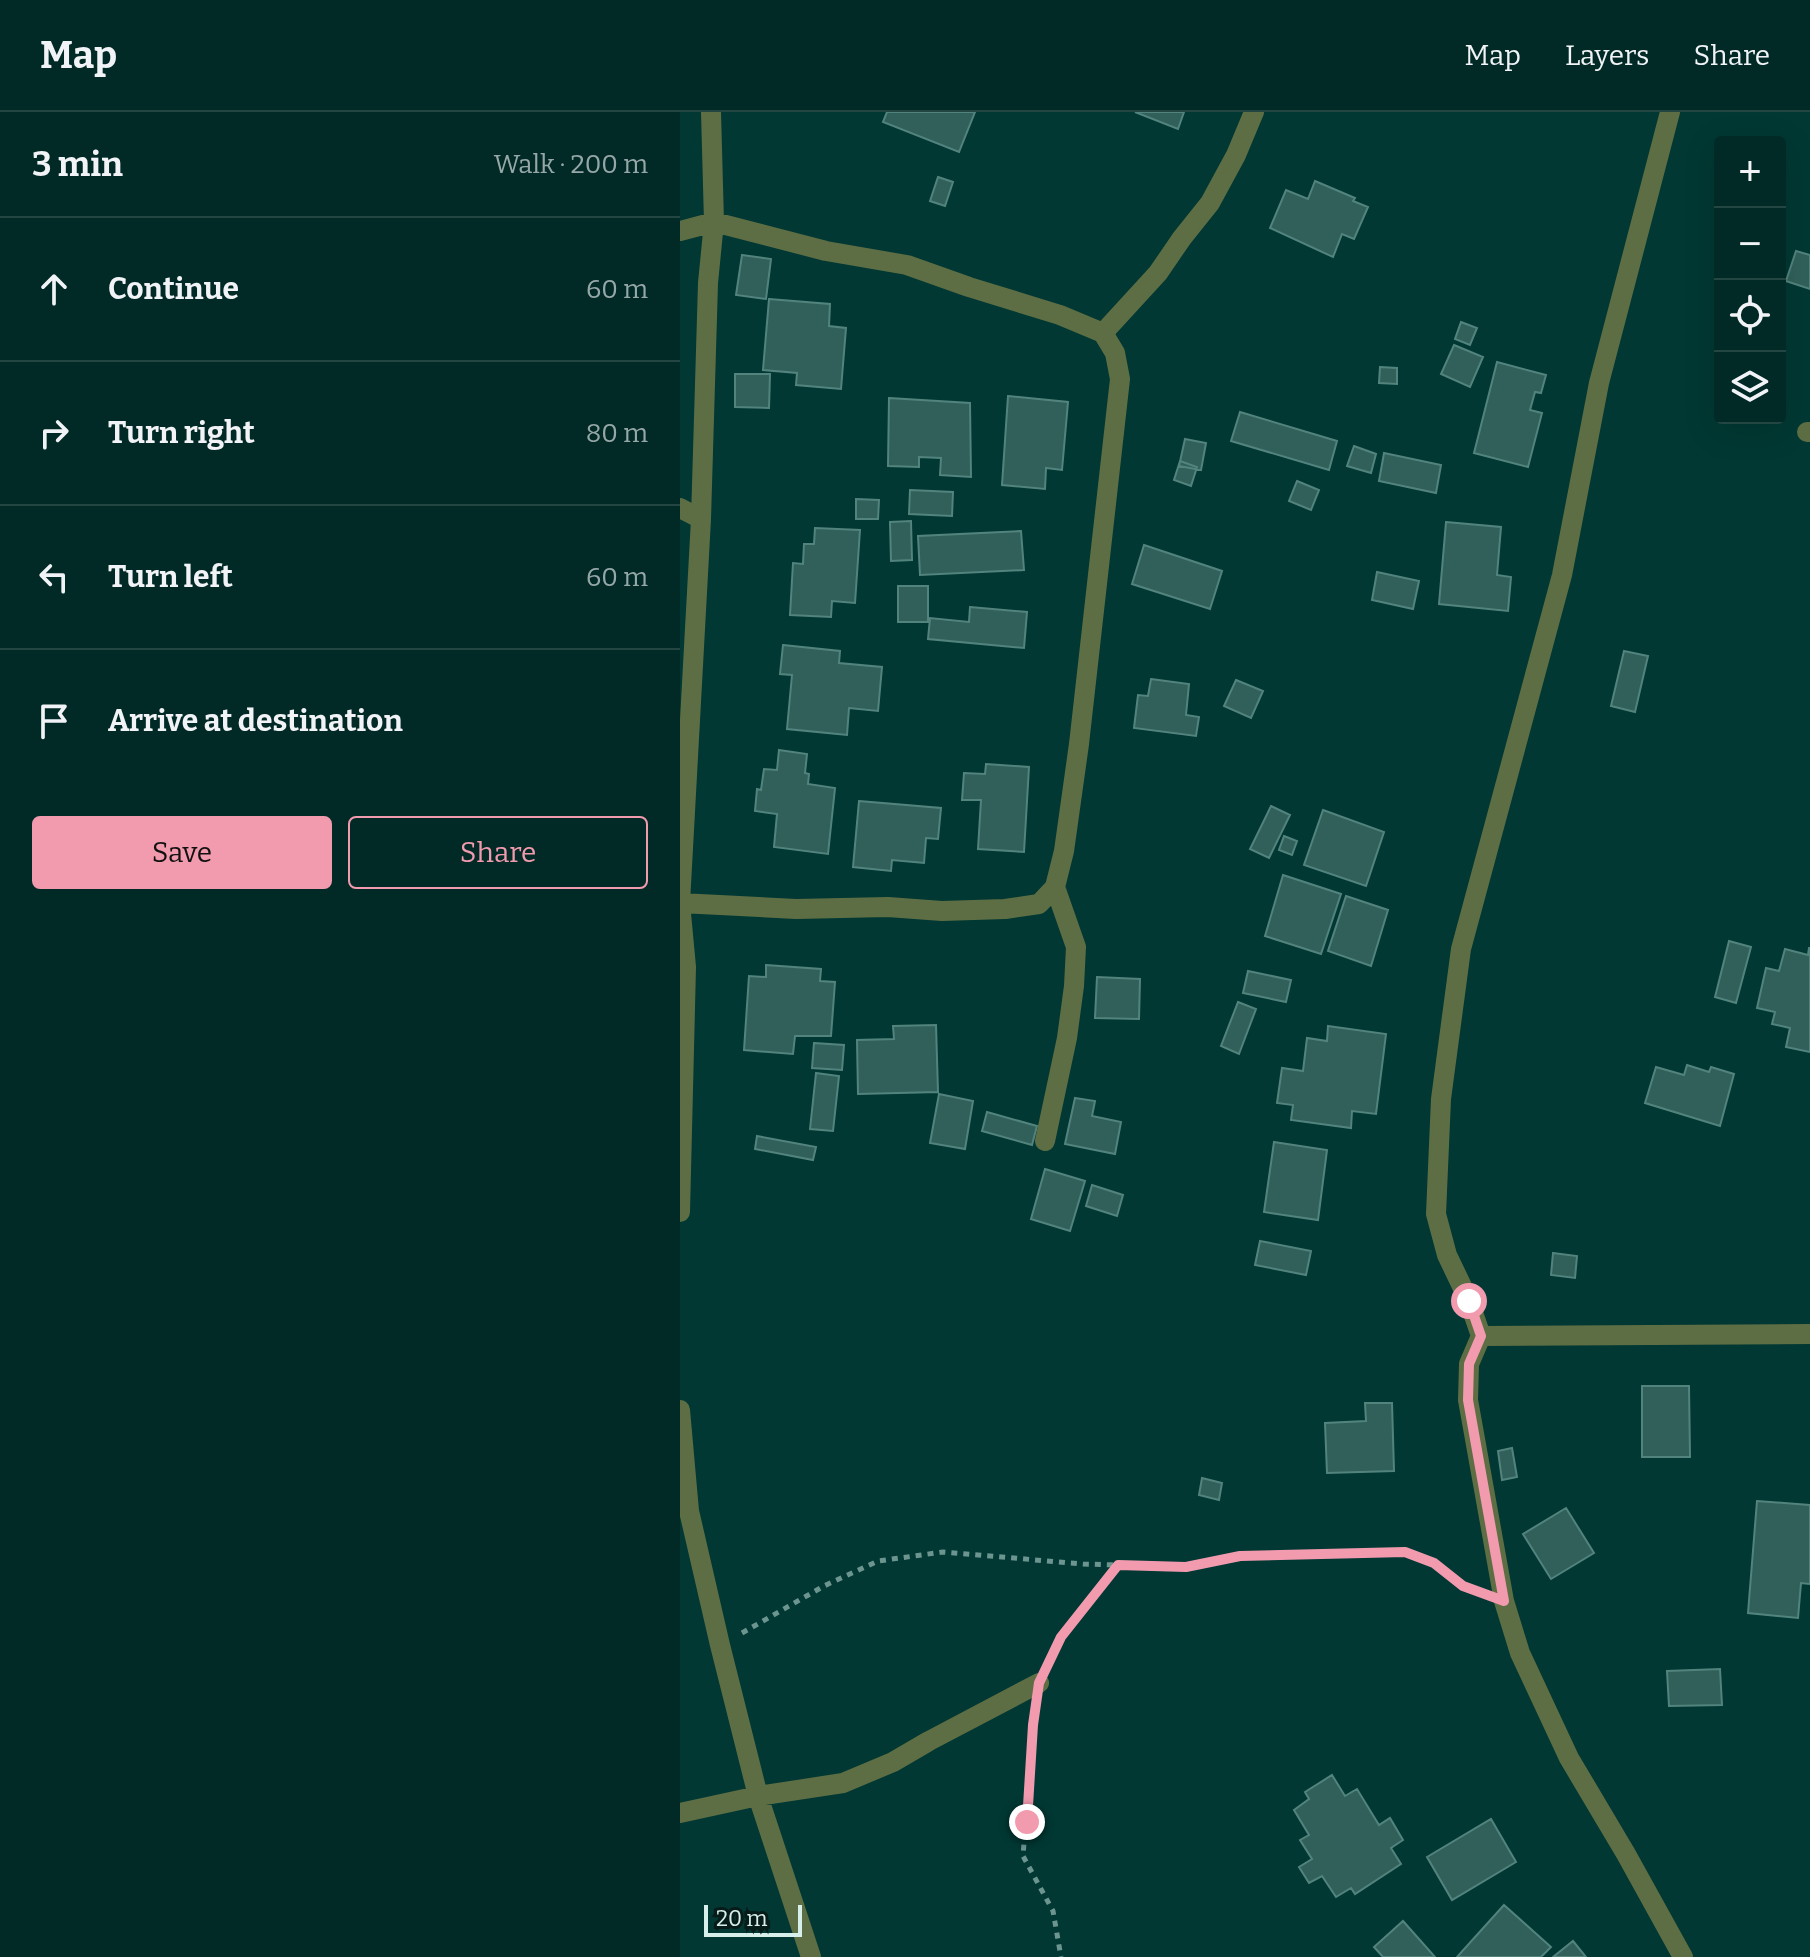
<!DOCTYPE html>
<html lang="en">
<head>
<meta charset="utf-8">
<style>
	body { margin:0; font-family:Bitter,serif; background:#0f3632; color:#f1f3f6 }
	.controls { position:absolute; right:24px; top:24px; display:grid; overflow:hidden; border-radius:8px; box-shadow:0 8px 32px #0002 }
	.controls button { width:72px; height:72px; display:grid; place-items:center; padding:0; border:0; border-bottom:2px solid #234643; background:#012a26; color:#f1f3f6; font:40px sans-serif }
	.scale { position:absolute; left:24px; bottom:20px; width:98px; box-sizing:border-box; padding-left:8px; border:4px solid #d6efeb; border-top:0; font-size:22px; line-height:28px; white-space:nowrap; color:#d6efeb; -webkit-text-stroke:6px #071b19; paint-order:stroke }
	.stop { position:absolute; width:24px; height:24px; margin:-18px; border:6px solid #f29aae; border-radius:50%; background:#fff }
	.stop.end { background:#f29aae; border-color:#fff; box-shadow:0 2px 8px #0008 }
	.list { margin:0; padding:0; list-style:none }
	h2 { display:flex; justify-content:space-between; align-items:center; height:104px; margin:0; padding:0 32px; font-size:34px }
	h2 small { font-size:26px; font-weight:400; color:#96a7a7 }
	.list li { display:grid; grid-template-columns:52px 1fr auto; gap:24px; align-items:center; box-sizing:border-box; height:144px; padding:0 32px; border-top:2px solid #234643 }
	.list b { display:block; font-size:30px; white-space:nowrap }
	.list em { font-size:26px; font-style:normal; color:#96a7a7 }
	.actions { display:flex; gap:16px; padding:24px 32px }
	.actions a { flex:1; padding:18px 0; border:2px solid #f29aae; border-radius:8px; text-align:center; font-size:28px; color:#f29aae }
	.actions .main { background:#f29aae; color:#111 }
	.icon { flex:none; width:44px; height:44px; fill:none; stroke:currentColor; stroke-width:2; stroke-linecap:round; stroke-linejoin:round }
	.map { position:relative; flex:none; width:1130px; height:1845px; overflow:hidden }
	header { display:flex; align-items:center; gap:48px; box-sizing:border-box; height:112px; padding:0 40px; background:#012a26; border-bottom:2px solid #234643 }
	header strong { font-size:38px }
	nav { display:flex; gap:44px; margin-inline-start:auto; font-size:28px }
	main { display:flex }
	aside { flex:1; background:#012a26 }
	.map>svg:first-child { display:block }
</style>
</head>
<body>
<header>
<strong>Map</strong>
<nav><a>Map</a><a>Layers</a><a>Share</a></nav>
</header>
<main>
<aside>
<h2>3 min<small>Walk · 200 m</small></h2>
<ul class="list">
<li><svg class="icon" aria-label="ahead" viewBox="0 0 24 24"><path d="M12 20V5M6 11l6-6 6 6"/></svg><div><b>Continue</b></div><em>60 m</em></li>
<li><svg class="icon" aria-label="right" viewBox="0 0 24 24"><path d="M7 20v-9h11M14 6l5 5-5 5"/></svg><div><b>Turn right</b></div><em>80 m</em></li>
<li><svg class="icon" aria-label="left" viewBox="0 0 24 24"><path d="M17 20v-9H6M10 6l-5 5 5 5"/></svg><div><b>Turn left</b></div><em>60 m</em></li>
<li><svg class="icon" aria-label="arrive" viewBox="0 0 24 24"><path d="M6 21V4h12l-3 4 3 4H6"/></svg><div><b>Arrive at destination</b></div></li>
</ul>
<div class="actions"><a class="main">Save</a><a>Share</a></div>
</aside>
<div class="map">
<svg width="1130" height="1845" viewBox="0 0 1130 1845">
	<rect width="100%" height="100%" fill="#013833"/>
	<!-- building -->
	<path fill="#31605b" stroke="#53837d" stroke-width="2" d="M 207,0 L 295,0 L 279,40 L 203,10 Z
		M 455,0 L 504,0 L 498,17 Z
		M 258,65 L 273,70 L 265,94 L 250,89 Z
		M 635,69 L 675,86 L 673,89 L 688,95 L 674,127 L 662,122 L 653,145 L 590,116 L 606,78 L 628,87 Z
		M 1116,139 L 1130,143 L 1130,177 L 1106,169 Z
		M 62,143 L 91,147 L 86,187 L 56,183 Z
		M 89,187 L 150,192 L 149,214 L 166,216 L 161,277 L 116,273 L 117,261 L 83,258 Z
		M 781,210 L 797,216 L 790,233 L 775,227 Z
		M 774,233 L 803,245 L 790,275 L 761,262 Z
		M 817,250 L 866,263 L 861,281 L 855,280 L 850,298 L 862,301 L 848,355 L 794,341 Z
		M 700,255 L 717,256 L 717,272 L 699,271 Z
		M 55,262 L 90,262 L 89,296 L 55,295 Z
		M 328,284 L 388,290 L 382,358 L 366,356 L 365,377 L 322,373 Z
		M 209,286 L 290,291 L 291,365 L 260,363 L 261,346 L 239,345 L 239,355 L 208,354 Z
		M 560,300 L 657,329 L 649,358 L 551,329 Z
		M 505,327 L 526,331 L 521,358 L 499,354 Z
		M 674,334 L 696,342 L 691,361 L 667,354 Z
		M 704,341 L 761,353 L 756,381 L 699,369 Z
		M 500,349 L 517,355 L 511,374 L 494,368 Z
		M 617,369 L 639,378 L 631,398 L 609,389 Z
		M 230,378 L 273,380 L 272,404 L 229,402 Z
		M 176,387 L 199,388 L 198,407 L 176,407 Z
		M 231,409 L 232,448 L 211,449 L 210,410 Z
		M 766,410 L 821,415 L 817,463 L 831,465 L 828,499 L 759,492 Z
		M 135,416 L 180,418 L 175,491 L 152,489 L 151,505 L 110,503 L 113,451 L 123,452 L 124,432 L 134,432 Z
		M 341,419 L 344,458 L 240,463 L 238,424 Z
		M 464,433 L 542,459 L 530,497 L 452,472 Z
		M 697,460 L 739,469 L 733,497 L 692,488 Z
		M 218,474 L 248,474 L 248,510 L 218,510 Z
		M 290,495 L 347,500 L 344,536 L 248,527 L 250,506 L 289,510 Z
		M 103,533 L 160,539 L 159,551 L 202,555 L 198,599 L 169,596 L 167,623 L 107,617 L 112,563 L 100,562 Z
		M 944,539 L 968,544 L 955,600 L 931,594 Z
		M 471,567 L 509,572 L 506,603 L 519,605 L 516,624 L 454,616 L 458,583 L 468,584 Z
		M 556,568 L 583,579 L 571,606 L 544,594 Z
		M 99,638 L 127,642 L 125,661 L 129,662 L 128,672 L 155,676 L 148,742 L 94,735 L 97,702 L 75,699 L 77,677 L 81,678 L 84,657 L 97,658 Z
		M 306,652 L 349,655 L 344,740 L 298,737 L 301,688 L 282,688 L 284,661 L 305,662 Z
		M 179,689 L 261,696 L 258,727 L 246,726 L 244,751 L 212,748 L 211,759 L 173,755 Z
		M 591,694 L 610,703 L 589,746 L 570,737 Z
		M 643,698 L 704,720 L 686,774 L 624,753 Z
		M 604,724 L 617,729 L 612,743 L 599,738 Z
		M 603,763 L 661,782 L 641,842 L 585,824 Z
		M 666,784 L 708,798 L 691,854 L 648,839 Z
		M 1049,829 L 1071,835 L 1056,891 L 1035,885 Z
		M 1129,836 L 1130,836 L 1130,940 L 1106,935 L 1110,916 L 1092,912 L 1095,900 L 1077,896 L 1086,856 L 1099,859 L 1105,837 L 1128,843 Z
		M 86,853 L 141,857 L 140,869 L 155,870 L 151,924 L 115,924 L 113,942 L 64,938 L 69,864 L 86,865 Z
		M 568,859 L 611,868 L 606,890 L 563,881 Z
		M 417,865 L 460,867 L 459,907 L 415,906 Z
		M 558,890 L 576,897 L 559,942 L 541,934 Z
		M 256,913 L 258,980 L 178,982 L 177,928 L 214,927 L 213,914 Z
		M 648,914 L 706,922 L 696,1002 L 672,999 L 671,1016 L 611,1008 L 613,993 L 597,991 L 602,956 L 623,959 L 627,926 L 647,929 Z
		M 134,931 L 164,933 L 162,958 L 132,956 Z
		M 1007,953 L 1029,960 L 1031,955 L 1054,962 L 1040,1014 L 965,991 L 976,955 L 1004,963 Z
		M 136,961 L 159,964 L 153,1019 L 130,1017 Z
		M 259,982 L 293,989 L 285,1037 L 250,1031 Z
		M 395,986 L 415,989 L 412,1004 L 441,1010 L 435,1042 L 385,1032 Z
		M 307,1000 L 357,1014 L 352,1033 L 302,1019 Z
		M 77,1024 L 136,1035 L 133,1048 L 75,1037 Z
		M 594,1030 L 647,1038 L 638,1108 L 584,1100 Z
		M 365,1057 L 405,1069 L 390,1119 L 351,1107 Z
		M 412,1073 L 443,1083 L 437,1104 L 406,1094 Z
		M 580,1129 L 631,1139 L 626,1163 L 575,1153 Z
		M 873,1141 L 897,1144 L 895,1166 L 871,1163 Z
		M 962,1274 L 1009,1274 L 1010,1345 L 962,1345 Z
		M 685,1291 L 712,1291 L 714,1359 L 647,1361 L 645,1311 L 686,1309 Z
		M 832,1336 L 837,1365 L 822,1368 L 818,1339 Z
		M 522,1366 L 542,1371 L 539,1388 L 519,1383 Z
		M 1077,1389 L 1130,1393 L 1130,1472 L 1121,1471 L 1118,1506 L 1068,1501 Z
		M 886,1396 L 914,1441 L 871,1467 L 843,1422 Z
		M 1040,1557 L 1042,1593 L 989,1594 L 987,1559 Z
		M 652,1663 L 665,1684 L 677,1677 L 699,1713 L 710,1706 L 723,1728 L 711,1736 L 721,1752 L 675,1782 L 671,1776 L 656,1785 L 642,1764 L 629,1771 L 619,1755 L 632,1747 L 620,1728 L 629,1723 L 614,1698 L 629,1687 L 625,1680 Z
		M 811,1707 L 836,1750 L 772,1788 L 747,1745 Z
		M 824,1793 L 871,1835 L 861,1845 L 777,1845 Z
		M 723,1809 L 755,1845 L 703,1845 L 694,1835 Z
		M 893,1829 L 906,1845 L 873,1845 Z"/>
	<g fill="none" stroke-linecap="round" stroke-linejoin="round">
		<!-- path -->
		<path stroke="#6d9590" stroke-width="5" stroke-dasharray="6 6" stroke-linecap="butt" d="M 62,1521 L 144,1474 L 198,1449 L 263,1440 L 403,1452 L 506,1455 L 560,1444 L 725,1440 L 754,1451 L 783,1474 L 797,1479
			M 369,1550 L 381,1525 L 437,1454
			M 354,1601 L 343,1744 L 373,1799 L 381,1845"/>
		<!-- minor -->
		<path stroke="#5e6e44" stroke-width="20" d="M 990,0 L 919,271 L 882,463 L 781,837 L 761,987 L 756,1102 L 767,1143 L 789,1189 L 801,1224 L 789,1252 L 788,1288 L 824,1489 L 840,1541 L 889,1646 L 946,1742 L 1003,1845
			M 0,119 L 34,110 L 146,139 L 227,153 L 289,175 L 380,203 L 423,221 L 435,241 L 440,267 L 399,632 L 384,739 L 375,775 L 359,792 L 325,797 L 262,799 L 208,795 L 116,797 L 0,791
			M 423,221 L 478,161 L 502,126 L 530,91 L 556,43 L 574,0
			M 1127,320 L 1130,320
			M 0,396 L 21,407
			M 365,1029 L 387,926 L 394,874 L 396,835 L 375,775
			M 0,1100 L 6,855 L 0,791 L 21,407 L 28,171 L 34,110 L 31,0
			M 801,1224 L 1130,1222
			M 0,1298 L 9,1399 L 40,1533 L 78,1684 L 131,1845
			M 0,1701 L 78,1684 L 163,1671 L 213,1650 L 249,1629 L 359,1571"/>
	</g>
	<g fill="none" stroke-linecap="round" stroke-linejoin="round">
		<!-- route -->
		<path stroke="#f29aae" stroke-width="10" d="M 347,1710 L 353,1613 L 359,1571 L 381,1525 L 438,1453 L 506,1455 L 560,1444 L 725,1440 L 754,1451 L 783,1474 L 824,1489 L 788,1288 L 789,1252 L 801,1224 L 789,1189"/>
	</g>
</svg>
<div class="controls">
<button>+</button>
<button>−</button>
<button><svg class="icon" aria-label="locate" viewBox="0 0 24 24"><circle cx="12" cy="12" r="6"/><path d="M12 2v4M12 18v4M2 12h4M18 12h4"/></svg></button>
<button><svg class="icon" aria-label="layers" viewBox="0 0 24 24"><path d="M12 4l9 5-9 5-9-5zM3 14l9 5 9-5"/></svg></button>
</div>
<div class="scale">20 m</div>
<div class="stop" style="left:789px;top:1189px"></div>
<div class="stop end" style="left:347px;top:1710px"></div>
</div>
</main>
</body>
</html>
